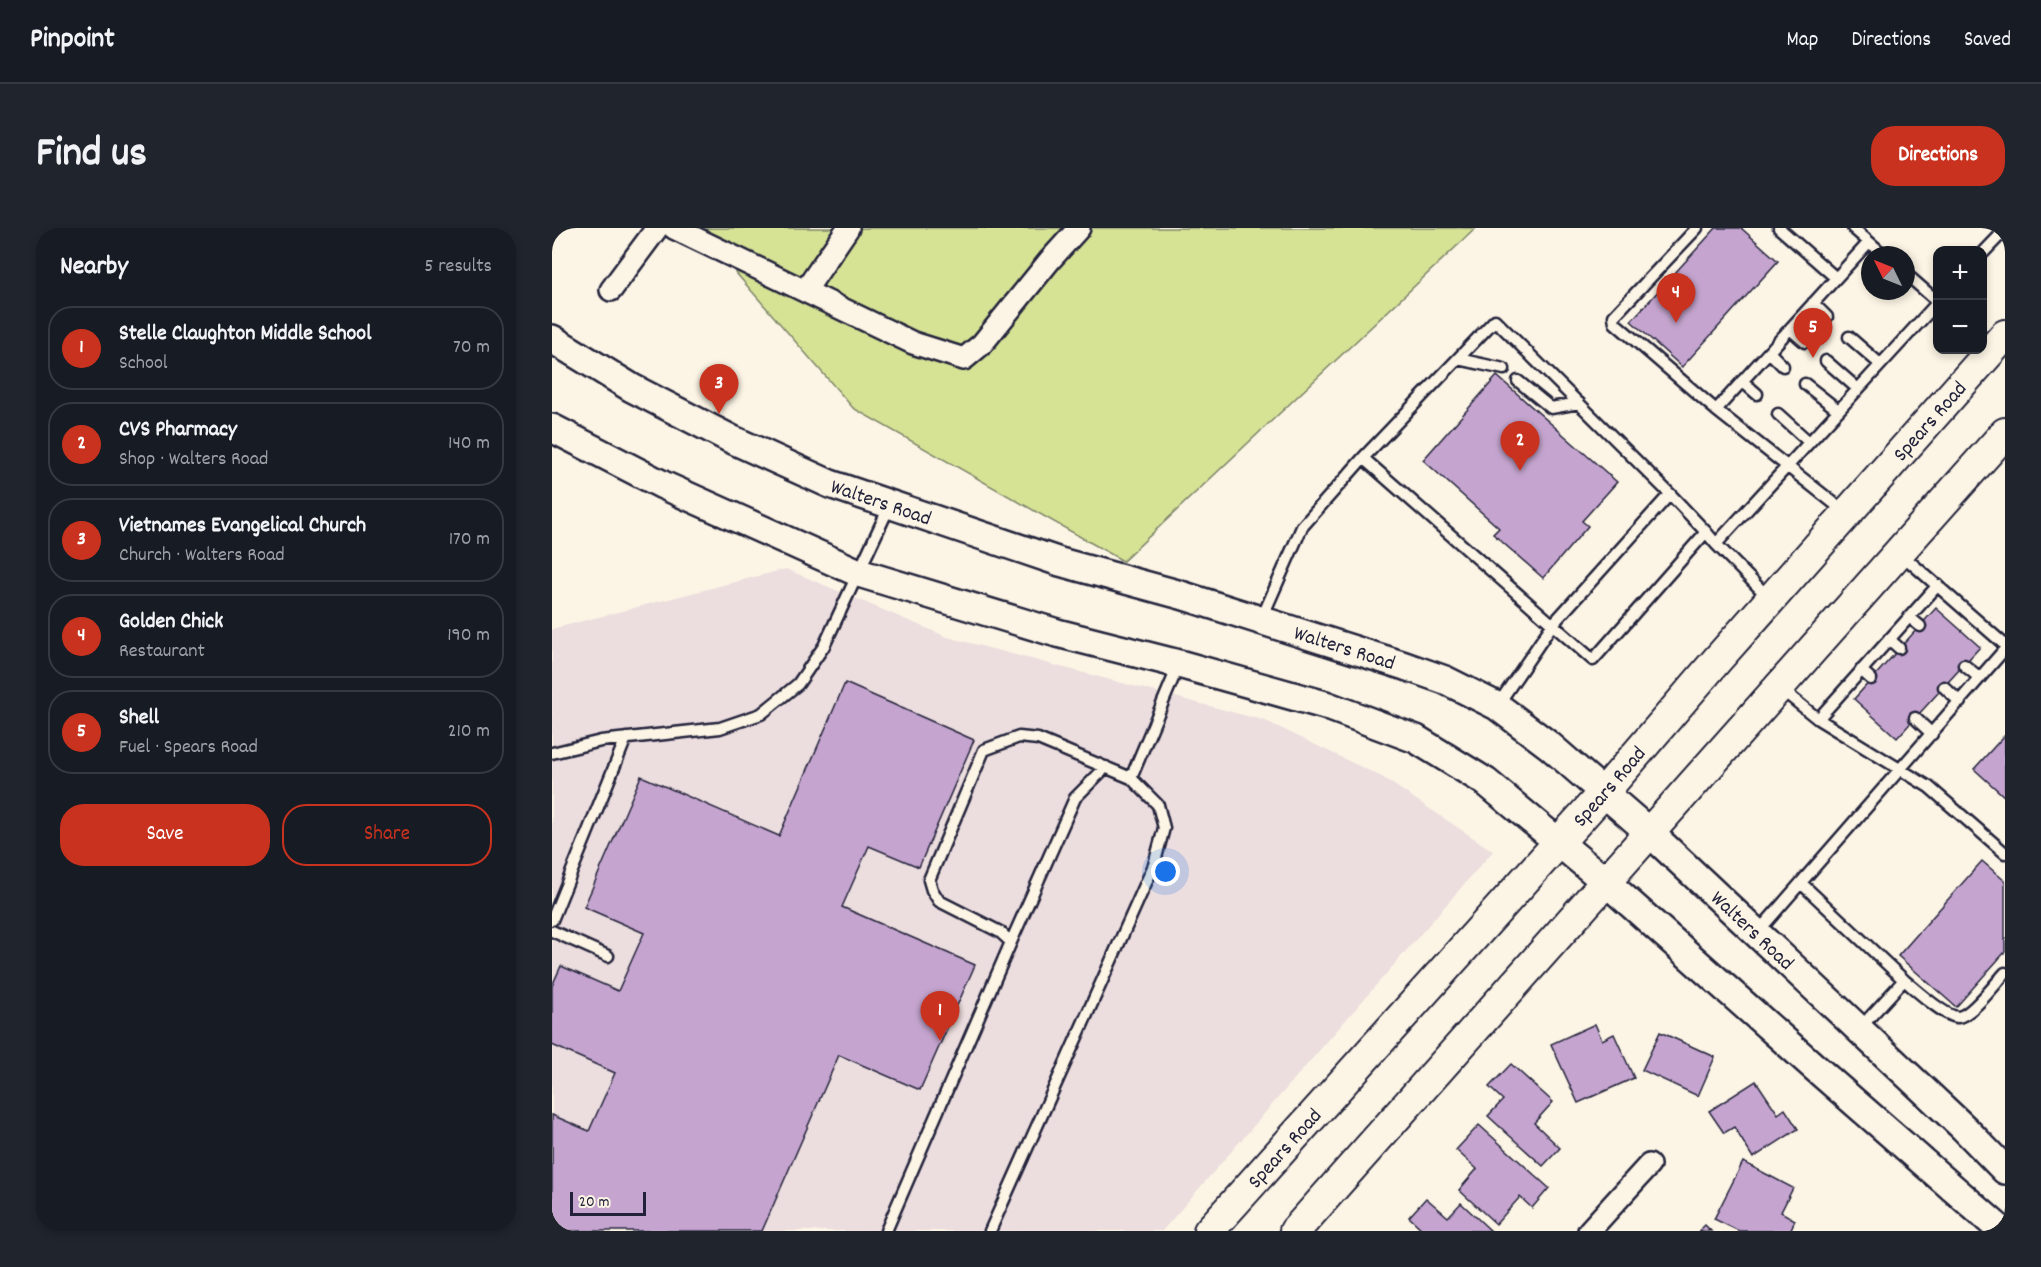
<!DOCTYPE html>
<html lang="en">
<head>
<meta charset="utf-8">
<style>
	body { margin:0; font-family:Dekko,sans-serif; background:#20242c; color:#f1f3f6 }
	.controls { position:absolute; right:18px; top:18px; display:grid; overflow:hidden; border-radius:12px; box-shadow:0 3px 9px #0003 }
	.controls button { width:54px; height:54px; display:grid; place-items:center; padding:0; border:0; border-bottom:2px solid #363941; background:#171b24; color:#f1f3f6; font:30px sans-serif }
	.compass { position:absolute; left:1309px; top:18px; width:54px; height:54px; border-radius:50%; background:#171b24; box-shadow:0 3px 9px #0003; rotate:313deg }
	.scale { position:absolute; left:18px; bottom:15px; width:76px; box-sizing:border-box; padding-left:6px; border:3px solid #22223b; border-top:0; font-size:16px; line-height:21px; white-space:nowrap; color:#22223b; -webkit-text-stroke:4px #fcf5e5; paint-order:stroke }
	.you { position:absolute; left:614px; top:644px; width:21px; height:21px; margin:-15px; border:4px solid #fff; border-radius:50%; background:#1a73e8; box-shadow:0 0 0 9px #1a73e833 }
	.badge { display:grid; place-items:center; width:39px; height:39px; border-radius:50%; background:#c8321e; color:#fff; font-size:20px; font-weight:700 }
	.pin { position:absolute; translate:-50% -50px; filter:drop-shadow(0 2px 3px #0008) }
	.pin::after { content:''; position:absolute; top:32px; width:21px; height:18px; background:inherit; clip-path:polygon(0 0,100% 0,50% 100%) }
	.list { margin:0; padding:0; list-style:none }
	h2 { display:flex; justify-content:space-between; align-items:center; height:78px; margin:0; padding:0 24px; font-size:26px }
	h2 small { font-size:20px; font-weight:400; color:#9ea1a6 }
	.list li { display:grid; grid-template-columns:39px 1fr auto; gap:18px; align-items:center; box-sizing:border-box; height:84px; margin:0 12px 12px; padding:0 12px; border:2px solid #363941; border-radius:24px }
	.list b { display:block; font-size:22px; white-space:nowrap }
	.list p { margin:0; font-size:20px; white-space:nowrap; color:#9ea1a6 }
	.list em { font-size:20px; font-style:normal; color:#9ea1a6 }
	.actions { display:flex; gap:12px; padding:18px 24px }
	.actions a { flex:1; padding:14px 0; border:2px solid #c8321e; border-radius:24px; text-align:center; font-size:21px; color:#c8321e }
	.actions .main { background:#c8321e; color:#fff }
	.map { position:relative; flex:none; width:1453px; height:1003px; overflow:hidden; border-radius:24px }
	header { display:flex; align-items:center; gap:36px; box-sizing:border-box; height:84px; padding:0 30px; background:#171b24; border-bottom:2px solid #363941 }
	header strong { font-size:28px }
	nav { display:flex; gap:33px; margin-inline-start:auto; font-size:21px }
	.intro { display:flex; align-items:center; justify-content:space-between; box-sizing:border-box; height:144px; padding:0 36px }
	h1 { margin:0; font-size:42px }
	.button { padding:15px 27px; border-radius:24px; background:#c8321e; color:#fff; font-size:21px; font-weight:700 }
	main { display:flex; gap:36px; padding:0 36px }
	aside { flex:1; background:#171b24; border-radius:24px; box-shadow:0 3px 9px #0003 }
	.map>svg:first-child { display:block }
</style>
</head>
<body>
<header>
<strong>Pinpoint</strong>
<nav><a>Map</a><a>Directions</a><a>Saved</a></nav>
</header>
<div class="intro"><h1>Find us</h1><a class="button">Directions</a></div>
<main>
<aside>
<h2>Nearby<small>5 results</small></h2>
<ul class="list">
<li><span class="badge">1</span><div><b>Stelle Claughton Middle School</b><p>School</p></div><em>70 m</em></li>
<li><span class="badge">2</span><div><b>CVS Pharmacy</b><p>Shop · Walters Road</p></div><em>140 m</em></li>
<li><span class="badge">3</span><div><b>Vietnames Evangelical Church</b><p>Church · Walters Road</p></div><em>170 m</em></li>
<li><span class="badge">4</span><div><b>Golden Chick</b><p>Restaurant</p></div><em>190 m</em></li>
<li><span class="badge">5</span><div><b>Shell</b><p>Fuel · Spears Road</p></div><em>210 m</em></li>
</ul>
<div class="actions"><a class="main">Save</a><a>Share</a></div>
</aside>
<div class="map">
<svg width="1453" height="1003" viewBox="0 0 1453 1003">
	<rect width="100%" height="100%" fill="#fcf5e5"/>
	<filter id="ink" filterUnits="userSpaceOnUse"><feTurbulence type="fractalNoise" baseFrequency=".0167" numOctaves="2"/><feDisplacementMap in="SourceGraphic" scale="12" xChannelSelector="R" yChannelSelector="G"/><feConvolveMatrix kernelMatrix="1 2 1 2 8 2 1 2 1" color-interpolation-filters="sRGB"/></filter>
	<g filter="url(#ink)">
		<!-- built -->
		<path fill="#ecddde" d="M 234,341 L 395,409 L 714,493 L 830,549 L 941,623 L 610,1003 L 0,1003 L 0,401 Z"/>
		<!-- green -->
		<path fill="#d6e395" stroke="#7c8268" stroke-width="1.5" d="M 145,0 L 924,0 L 571,333 L 301,180 Z"/>
		<!-- building -->
		<path fill="#c5a5cf" stroke="#22223b" stroke-width="1.5" d="M 1164,0 L 1189,0 L 1226,33 L 1130,139 L 1079,93 Z
			M 945,148 L 1065,254 L 1030,293 L 1036,298 L 991,350 L 941,306 L 947,300 L 871,232 Z
			M 1384,380 L 1428,419 L 1345,510 L 1302,471 Z
			M 293,455 L 422,512 L 367,639 L 317,618 L 290,679 L 423,737 L 368,862 L 287,827 L 210,1003 L 0,1003 L 0,887 L 37,903 L 63,845 L 0,817 L 0,758 L 9,738 L 66,763 L 92,705 L 32,679 L 89,548 L 227,608 Z
			M 1453,507 L 1453,569 L 1422,541 Z
			M 1430,633 L 1453,653 L 1453,724 L 1404,779 L 1346,728 Z
			M 1043,796 L 1050,812 L 1062,806 L 1082,850 L 1026,875 L 999,816 Z
			M 1108,804 L 1163,829 L 1146,868 L 1090,842 Z
			M 959,836 L 1001,874 L 982,895 L 1008,920 L 991,938 L 936,888 L 951,872 L 937,859 Z
			M 1204,853 L 1226,886 L 1233,881 L 1246,901 L 1201,930 L 1182,899 L 1172,905 L 1157,883 Z
			M 927,897 L 997,960 L 980,980 L 968,969 L 944,996 L 907,962 L 925,941 L 904,922 Z
			M 1191,934 L 1241,960 L 1229,984 L 1243,992 L 1238,1003 L 1187,1003 L 1162,991 Z
			M 874,970 L 896,989 L 909,975 L 939,1003 L 872,1003 L 857,989 Z
			M 1153,997 L 1159,1003 L 1147,1003 Z"/>
		<g fill="none" stroke-linecap="round" stroke-linejoin="round">
			<!-- service casing -->
			<g stroke="#22223b" stroke-width="15">
				<path id="service" d="M 1145,0 L 1062,88 L 1063,95 L 1164,182
					M 1227,0 L 1284,50
					M 1301,0 L 1317,14
					M 1430,26 L 1453,2
					M 1261,75 L 1275,89
					M 1238,101 L 1253,114
					M 1297,109 L 1328,136
					M 1217,124 L 1231,138
					M 906,131 L 952,141
					M 1274,133 L 1306,161
					M 966,153 L 999,180 L 1027,175
					M 1190,153 L 1205,166
					M 1253,156 L 1286,182
					M 1226,186 L 1257,214
					M 811,230 L 1041,432 L 1154,304 L 1164,316
					M 1293,284 L 1164,182 L 1317,14 L 1332,27
					M 1349,326 L 1453,417
					M 1218,371 L 1164,316 L 1386,74 L 1354,46
					M 1357,389 L 1368,398
					M 709,392 L 750,299 L 811,230 L 943,92 L 1118,266
					M 1337,411 L 1347,420
					M 1412,437 L 1428,450
					M 1309,442 L 1319,451
					M 1392,459 L 1408,474
					M 1229,461 L 1266,491 L 1377,559 L 1453,625
					M 945,478 L 1000,397 L 1118,266 L 1154,304
					M 1363,490 L 1380,506
					M 1266,491 L 1386,357
					M 0,525 L 49,513 L 168,500 L 209,486 L 246,456 L 272,418 L 338,277
					M 1249,655 L 1352,752
					M 0,692 L 74,510
					M 0,703 L 56,728
					M 1205,705 L 1453,421
					M 459,714 L 523,570 L 554,539
					M 1307,801 L 1352,752 C 1363,761 1393,789 1406,789 C 1419,788 1444,755 1453,745
					M 334,1003 L 459,714 L 448,704 L 387,673 L 380,662 L 377,652 L 432,522 L 467,509 L 486,511 L 579,550 L 627,436
					M 438,1003 L 602,637 L 612,600 L 606,577 L 579,550"/>
			</g>
			<!-- minor casing -->
			<g stroke="#22223b" stroke-width="26">
				<path id="minor" d="M 122,0 L 361,115 L 412,131 L 430,116 L 498,32 L 527,0
					M 59,62 L 105,0
					M 253,63 L 296,0
					M 1037,1003 L 1097,937"/>
			</g>
			<!-- tertiary casing -->
			<g stroke="#22223b" stroke-width="32">
				<g id="tertiary">
					<path id="s1" d="M 0,111 L 80,160 L 179,211 L 278,256 L 508,334 L 629,367 L 853,438 L 893,452 L 945,478 L 998,518 L 1097,604 L 1412,900 L 1453,942"/>
					<path d="M 0,200 L 111,257 L 307,345 L 505,405 L 627,436 L 773,477 L 864,511 L 934,554 L 1053,653 L 1260,837 L 1450,1003"/>
				</g>
			</g>
			<!-- secondary casing -->
			<g stroke="#22223b" stroke-width="34">
				<g id="secondary">
					<path id="s2" d="M 657,1003 L 1052,564 L 1165,432 L 1453,107"/>
					<path d="M 743,1003 L 1453,205"/>
				</g>
			</g>
			<!-- service -->
			<use href="#service" stroke="#fcf5e5" stroke-width="10"/>
			<!-- minor -->
			<use href="#minor" stroke="#fcf5e5" stroke-width="21"/>
			<!-- tertiary -->
			<use href="#tertiary" stroke="#fcf5e5" stroke-width="27"/>
			<!-- secondary -->
			<use href="#secondary" stroke="#fcf5e5" stroke-width="30"/>
		</g>
	</g>
	<g text-anchor="middle" stroke-width="5" stroke-linejoin="round" paint-order="stroke">
		<!-- street labels -->
		<g font-size="21" fill="#22223b" stroke="#fcf5e5">
			<text dy="7" stroke="none"><textPath href="#s2" startOffset="1084">Spears Road</textPath></text>
			<text dy="7" stroke="none"><textPath href="#s1" startOffset="368">Walters Road</textPath></text>
			<text dy="7" stroke="none"><textPath href="#s1" startOffset="854">Walters Road</textPath></text>
			<text dy="7" stroke="none"><textPath href="#s2" startOffset="598">Spears Road</textPath></text>
			<text dy="7" stroke="none"><textPath href="#s1" startOffset="1358">Walters Road</textPath></text>
			<text dy="7" stroke="none"><textPath href="#s2" startOffset="112">Spears Road</textPath></text>
		</g>
	</g>
</svg>
<div class="controls">
<button>+</button>
<button>−</button>
</div>
<svg class="compass" viewBox="-18 -18 36 36"><path d="M0-13l5 13h-10z" fill="#e53935"/><path d="M0 13l5-13h-10z" fill="#9ea1a6"/></svg>
<div class="scale">20 m</div>
<div class="you"></div>
<div class="pin badge" style="left:388px;top:813px">1</div>
<div class="pin badge" style="left:968px;top:243px">2</div>
<div class="pin badge" style="left:167px;top:186px">3</div>
<div class="pin badge" style="left:1124px;top:95px">4</div>
<div class="pin badge" style="left:1261px;top:130px">5</div>
</div>
</main>
</body>
</html>
